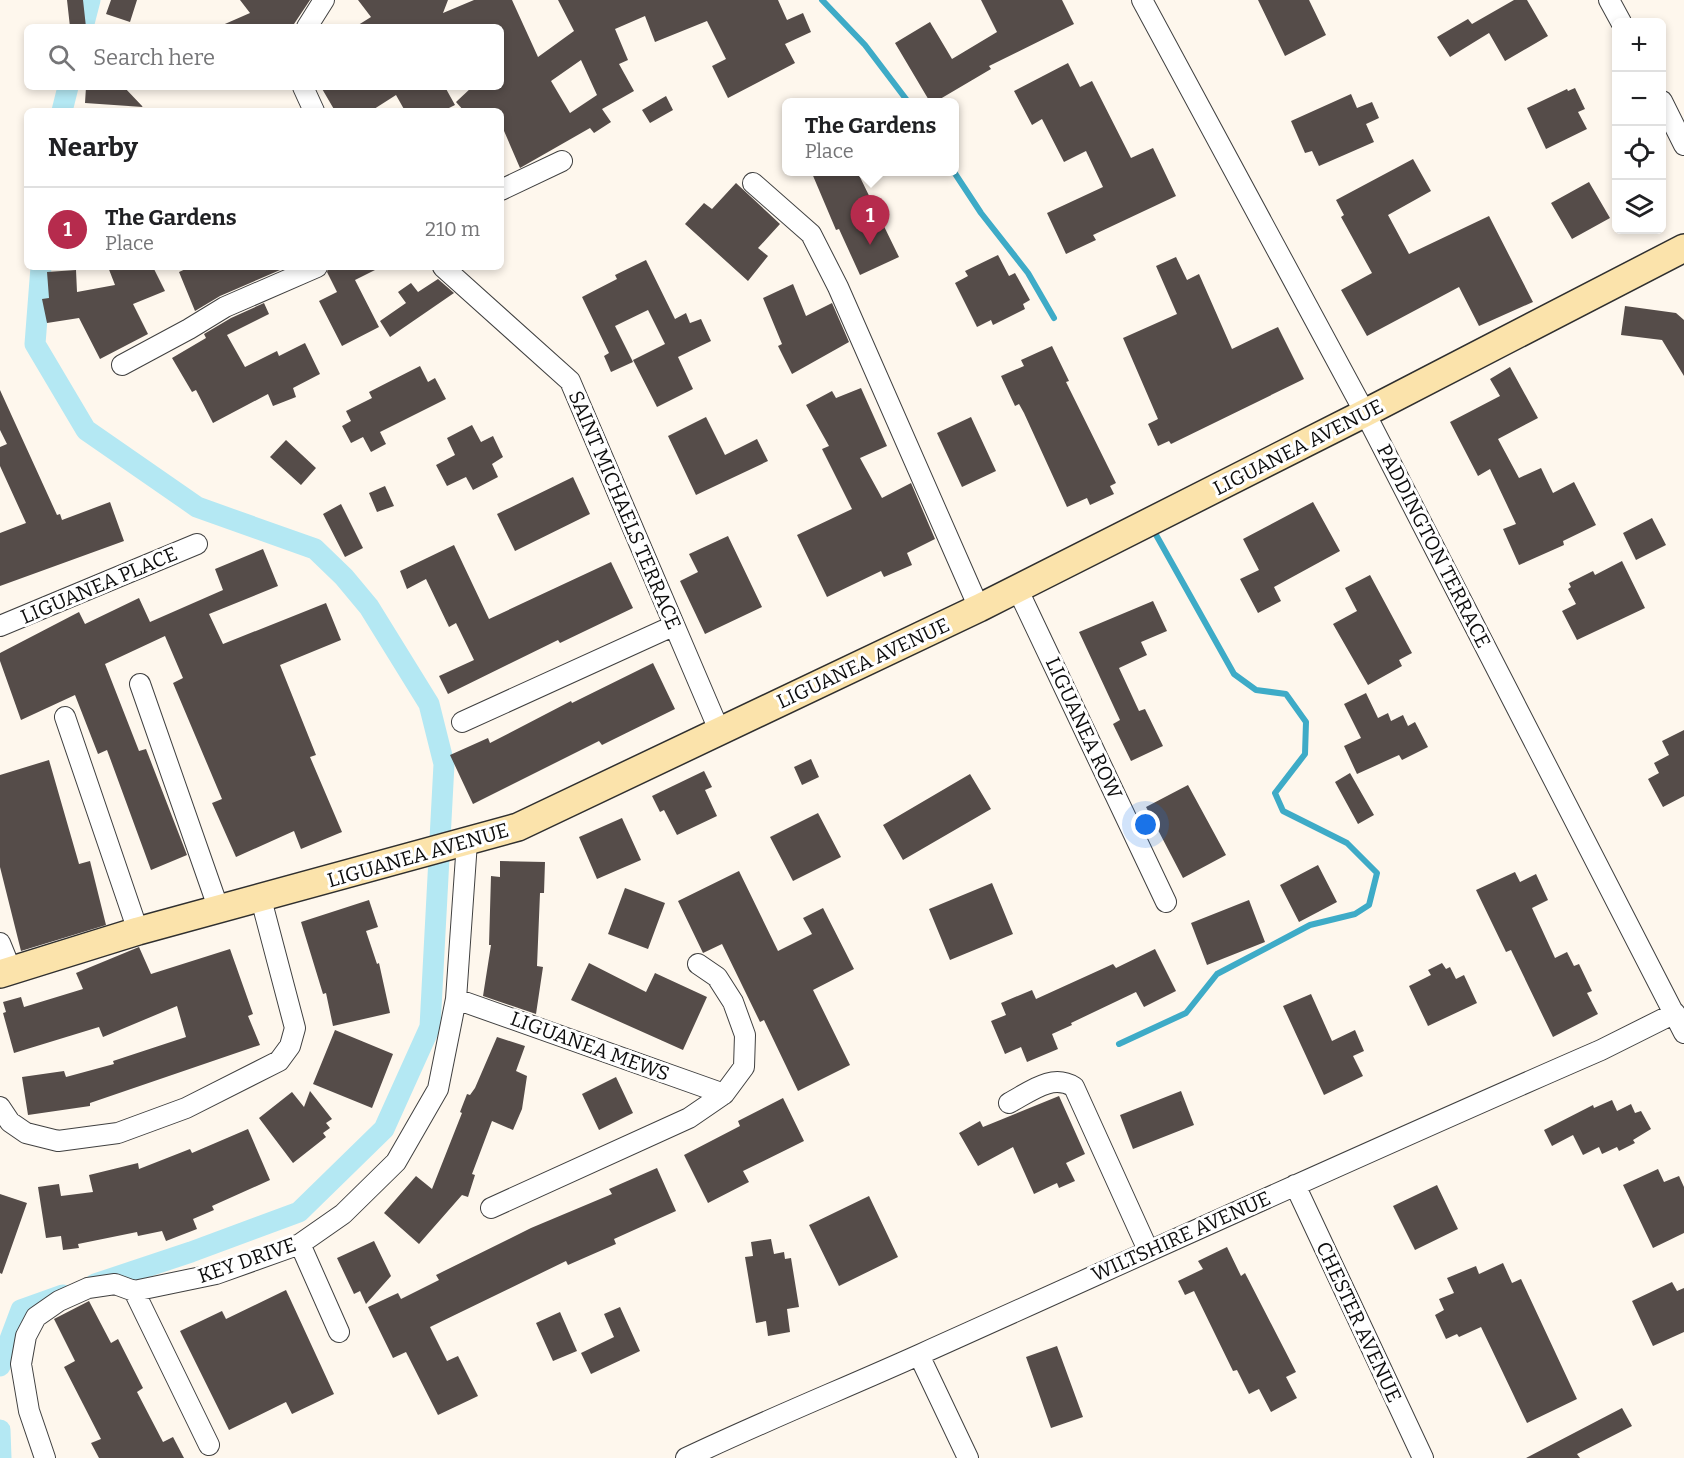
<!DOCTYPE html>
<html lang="en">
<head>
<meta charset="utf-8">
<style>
	body { margin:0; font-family:Bitter,serif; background:#f2f2f2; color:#202124 }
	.controls { position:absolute; right:18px; top:18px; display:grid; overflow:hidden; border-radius:9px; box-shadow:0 3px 9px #0003 }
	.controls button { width:54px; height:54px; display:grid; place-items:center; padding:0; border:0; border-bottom:2px solid #e0e0e0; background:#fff; color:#202124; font:30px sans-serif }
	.you { position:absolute; left:1146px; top:825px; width:21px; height:21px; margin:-15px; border:4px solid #fff; border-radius:50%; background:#1a73e8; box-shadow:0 0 0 9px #1a73e833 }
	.badge { display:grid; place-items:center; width:39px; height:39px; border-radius:50%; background:#b62b4d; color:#fff; font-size:20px; font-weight:700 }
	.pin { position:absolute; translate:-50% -50px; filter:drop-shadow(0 2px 3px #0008) }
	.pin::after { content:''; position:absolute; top:32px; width:21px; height:18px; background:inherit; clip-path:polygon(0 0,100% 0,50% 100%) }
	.popup { position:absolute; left:782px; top:98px; width:177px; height:78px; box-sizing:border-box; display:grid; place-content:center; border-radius:9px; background:#fff; filter:drop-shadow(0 2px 4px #0005); font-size:20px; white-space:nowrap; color:#757577 }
	.popup b { font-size:22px; color:#202124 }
	.popup::after { content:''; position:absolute; left:50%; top:100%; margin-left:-12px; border:12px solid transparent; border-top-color:#fff }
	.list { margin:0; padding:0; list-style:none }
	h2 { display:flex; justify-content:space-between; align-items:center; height:78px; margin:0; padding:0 24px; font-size:26px }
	h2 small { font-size:20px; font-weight:400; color:#757577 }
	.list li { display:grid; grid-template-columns:39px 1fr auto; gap:18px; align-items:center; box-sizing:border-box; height:84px; padding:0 24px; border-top:2px solid #e0e0e0 }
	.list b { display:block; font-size:22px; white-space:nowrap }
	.list p { margin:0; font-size:20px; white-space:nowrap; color:#757577 }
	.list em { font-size:20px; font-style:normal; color:#757577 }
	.icon { flex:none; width:33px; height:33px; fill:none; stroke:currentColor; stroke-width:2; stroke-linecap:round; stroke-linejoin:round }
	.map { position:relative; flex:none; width:1684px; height:1458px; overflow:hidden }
	.search { position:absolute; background:#fff; box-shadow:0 3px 9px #0003; left:24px; top:24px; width:480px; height:66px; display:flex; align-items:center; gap:15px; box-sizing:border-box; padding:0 21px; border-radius:9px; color:#757577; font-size:22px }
	.panel { position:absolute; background:#fff; box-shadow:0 3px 9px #0003; left:24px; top:108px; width:480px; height:162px; border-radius:9px }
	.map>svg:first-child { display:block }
</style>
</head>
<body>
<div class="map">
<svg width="1684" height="1458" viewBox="0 0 1684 1458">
	<rect width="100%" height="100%" fill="#fef7ed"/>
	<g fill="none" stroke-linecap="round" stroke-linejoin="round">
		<!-- stream -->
		<path stroke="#3eabc7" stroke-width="6" d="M 822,0 L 865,45 L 909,103
			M 954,172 L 981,213 L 1028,273 L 1054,318
			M 1119,1044 L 1186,1013 L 1217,974 L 1310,925 L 1355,914 L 1369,905 L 1377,873 L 1347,843 L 1283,811 L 1275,793 L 1305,754 L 1306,722 L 1286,694 L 1256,690 L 1234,674 L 1155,533"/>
		<!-- canal -->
		<path stroke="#b4e8f3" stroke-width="21" d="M 83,27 L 90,0
			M 62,111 L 68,87
			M 41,267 L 35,344 L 86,430 L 197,507 L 315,549 L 344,577 L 369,607 L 429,704 L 444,764 L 430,1027 L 384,1129 L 299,1212 L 191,1252 L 95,1284
			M 0,1366 L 21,1310 L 63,1295
			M 0,1430 L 1,1458"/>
	</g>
	<!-- building -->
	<path fill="#554c49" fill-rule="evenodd" d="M 67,0 L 83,0 L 86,27 L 70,27 Z
		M 111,0 L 137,0 L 130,22 L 106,14 Z
		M 240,0 L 310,0 L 292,27 L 218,27 L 250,13 Z
		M 358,0 L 448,0 L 443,13 L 474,0 L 512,0 L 538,57 L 574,31 L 558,0 L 778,0 L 787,20 L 803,13 L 811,32 L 785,44 L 795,63 L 728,98 L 712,66 L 726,59 L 707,21 L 655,42 L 645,16 L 615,29 L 628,60 L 619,64 L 634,91 L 602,109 L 611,122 L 594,133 L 590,128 L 520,168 L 501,124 L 501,111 L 464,111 L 456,102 L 472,87 L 501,87 L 501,27 L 355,27 L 371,17 ZM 581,60 L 597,95 L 570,113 L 551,81 Z
		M 981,0 L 1062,0 L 1074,24 L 989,66 L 991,69 L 935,102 L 930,102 L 895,43 L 930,22 L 952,59 L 997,32 Z
		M 1258,0 L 1309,0 L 1326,35 L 1285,56 Z
		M 1514,0 L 1527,0 L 1548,36 L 1505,61 L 1489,33 L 1450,57 L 1437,37 L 1468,19 L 1472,24 Z
		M 1068,63 L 1080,87 L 1092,81 L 1131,158 L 1153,148 L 1176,196 L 1093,235 L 1096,240 L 1066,254 L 1047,213 L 1103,187 L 1086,151 L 1064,162 L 1042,119 L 1032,125 L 1014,91 Z
		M 86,87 L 124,87 L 143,107 L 85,103 Z
		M 321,87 L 445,87 L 455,105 L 443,111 L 405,111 L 396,95 L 371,111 L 335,111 Z
		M 1575,88 L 1585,109 L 1578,112 L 1587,129 L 1546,149 L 1527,108 L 1567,89 L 1568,91 Z
		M 1351,94 L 1357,108 L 1372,102 L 1379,118 L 1366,124 L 1374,142 L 1319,166 L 1312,151 L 1305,153 L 1291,121 Z
		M 666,96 L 673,110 L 650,123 L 642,110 Z
		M 1413,159 L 1431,191 L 1388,215 L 1409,254 L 1489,216 L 1533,302 L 1479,326 L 1459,287 L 1367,336 L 1341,290 L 1372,273 L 1341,217 L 1344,215 L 1336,200 Z
		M 811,171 L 857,171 L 899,257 L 860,275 L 839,229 L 836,230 Z
		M 1589,182 L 1610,218 L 1572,239 L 1551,203 Z
		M 736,183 L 780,224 L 758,248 L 768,256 L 748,281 L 685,224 L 704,203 L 712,209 Z
		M 998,255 L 1009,276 L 1015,273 L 1030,300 L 1023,304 L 1025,309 L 993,325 L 991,320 L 977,327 L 955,283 L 968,276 L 965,271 Z
		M 1176,257 L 1187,280 L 1199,274 L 1232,349 L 1278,327 L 1304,379 L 1171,444 L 1169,441 L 1158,446 L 1148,424 L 1158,419 L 1123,338 L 1177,314 L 1156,266 Z
		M 646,260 L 675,319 L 686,313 L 690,323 L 701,319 L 711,341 L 678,357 L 693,389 L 657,407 L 633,360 L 665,344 L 648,310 L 615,326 L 633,362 L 611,372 L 604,356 L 609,353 L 582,297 L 617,279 L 615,275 Z
		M 108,267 L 153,267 L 165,291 L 133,304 L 148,334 L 100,359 L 79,318 L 47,323 L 42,299 L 49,298 L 47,272 L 76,270 L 77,292 L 115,285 Z
		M 190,267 L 287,267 L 220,296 L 195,311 L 179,272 Z
		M 329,267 L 381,267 L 355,280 L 379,327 L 342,346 L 319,301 L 337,292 L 327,272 Z
		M 438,279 L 454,293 L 390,337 L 380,321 L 406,303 L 398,292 L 411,283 L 418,292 Z
		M 793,284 L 806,316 L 832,303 L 849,342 L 792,374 L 778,346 L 782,344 L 763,298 Z
		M 264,303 L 269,314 L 227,335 L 245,367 L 277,351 L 279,356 L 305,343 L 320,374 L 293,388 L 296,397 L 273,406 L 268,394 L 213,423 L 196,390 L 192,392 L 172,358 L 206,338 L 204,334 L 231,318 Z
		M 1625,306 L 1676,313 L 1684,320 L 1684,376 L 1662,340 L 1621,335 Z
		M 1052,346 L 1069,381 L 1066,382 L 1116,483 L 1110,486 L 1114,494 L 1090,505 L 1087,498 L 1067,507 L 1024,413 L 1019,404 L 1015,406 L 1001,376 L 1024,366 L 1021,360 Z
		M 420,366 L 428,382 L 435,378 L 446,399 L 380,432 L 386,444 L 371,452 L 363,437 L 351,443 L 342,426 L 351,421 L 346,411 L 372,398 L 369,392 Z
		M 1510,367 L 1538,418 L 1498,439 L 1519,478 L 1541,468 L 1553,493 L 1574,482 L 1596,525 L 1563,541 L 1564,545 L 1519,565 L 1503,529 L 1516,524 L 1490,469 L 1478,476 L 1450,422 L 1500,396 L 1490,379 Z
		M 861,388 L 887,446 L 860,458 L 882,498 L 911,483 L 935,539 L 907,553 L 912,565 L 884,577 L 881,571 L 827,597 L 797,535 L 852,509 L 822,449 L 829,446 L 806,405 L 832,391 L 836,398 Z
		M 0,390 L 57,515 L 60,514 L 62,520 L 110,502 L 124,541 L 0,586 L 0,533 L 26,523 L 0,466 L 0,447 L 7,444 L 0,430 Z
		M 706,417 L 725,455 L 757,439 L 768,461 L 696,495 L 668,436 Z
		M 971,417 L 996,471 L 962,487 L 937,433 Z
		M 472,425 L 481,442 L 493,436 L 503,457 L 492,464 L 498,477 L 473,490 L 466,477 L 447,486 L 436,465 L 455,455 L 447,438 Z
		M 286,440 L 316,468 L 301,485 L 270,457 Z
		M 573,477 L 590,514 L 515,551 L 497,514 Z
		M 385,486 L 394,506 L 377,512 L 369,493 Z
		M 1313,502 L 1340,551 L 1274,587 L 1281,601 L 1258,613 L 1240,579 L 1259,570 L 1243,539 Z
		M 341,504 L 363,548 L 345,557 L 323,514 Z
		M 1652,518 L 1666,545 L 1636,560 L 1623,533 Z
		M 728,536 L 762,607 L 705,634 L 680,581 L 698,572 L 689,554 Z
		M 454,545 L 489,619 L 611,562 L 633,608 L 560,643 L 558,640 L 448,694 L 439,676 L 474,660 L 456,623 L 449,627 L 426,579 L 407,589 L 400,571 Z
		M 263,549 L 278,586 L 209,614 L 223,644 L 326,603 L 341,640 L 280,665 L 316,755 L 310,757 L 342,832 L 301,849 L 294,831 L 236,857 L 212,803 L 222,799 L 173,683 L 183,678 L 165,636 L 105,664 L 139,751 L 146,749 L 187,855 L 151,870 L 107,750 L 98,754 L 75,695 L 21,720 L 0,661 L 0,653 L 79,612 L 85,624 L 139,598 L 150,622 L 223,590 L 215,569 Z
		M 1622,561 L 1645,608 L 1577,640 L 1562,611 L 1576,604 L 1568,589 L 1571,587 L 1569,583 L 1593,571 L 1595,575 Z
		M 1370,575 L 1412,653 L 1399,660 L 1402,666 L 1368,685 L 1333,624 L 1357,611 L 1345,588 Z
		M 1153,601 L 1167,631 L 1141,642 L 1147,655 L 1119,668 L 1139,711 L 1145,709 L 1163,746 L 1131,761 L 1113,724 L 1120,720 L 1079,632 Z
		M 653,663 L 675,709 L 602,745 L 599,741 L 473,804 L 450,755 L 488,738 L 490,743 L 571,701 L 572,703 Z
		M 1366,693 L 1378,718 L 1388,713 L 1391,721 L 1403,715 L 1408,726 L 1415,722 L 1428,747 L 1402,760 L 1399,755 L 1357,774 L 1344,746 L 1361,738 L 1344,704 Z
		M 1684,730 L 1684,796 L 1663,807 L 1648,779 L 1659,773 L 1654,763 L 1669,755 L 1662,741 Z
		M 811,759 L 819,777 L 802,785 L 794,767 Z
		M 49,760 L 79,864 L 90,861 L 106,925 L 21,951 L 0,867 L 0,775 Z
		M 704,771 L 712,787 L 705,790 L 717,816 L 677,835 L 664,810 L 660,812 L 652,796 Z
		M 1350,773 L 1374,815 L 1358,824 L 1335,782 Z
		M 970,774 L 991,809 L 903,860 L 883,825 Z
		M 1188,785 L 1226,855 L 1183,878 L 1146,807 Z
		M 818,813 L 841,857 L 793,881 L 770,837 Z
		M 622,818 L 641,860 L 597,879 L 579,837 Z
		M 500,861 L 545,862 L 544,893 L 540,893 L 537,966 L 543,967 L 536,1014 L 483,996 L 491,945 L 489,945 L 491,876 L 500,877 Z
		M 1318,865 L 1337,902 L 1299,922 L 1280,885 Z
		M 739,871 L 778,951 L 812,934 L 803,918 L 823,908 L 854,969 L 813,990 L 850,1065 L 798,1091 L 764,1020 L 760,1022 L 722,944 L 703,953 L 678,901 Z
		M 1515,872 L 1520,882 L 1536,874 L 1548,900 L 1532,908 L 1555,958 L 1567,952 L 1574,966 L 1579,964 L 1592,991 L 1587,993 L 1598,1014 L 1553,1037 L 1511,950 L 1506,952 L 1476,890 Z
		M 992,883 L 1013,934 L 950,960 L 929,909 Z
		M 625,888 L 665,903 L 648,949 L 608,934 Z
		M 369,900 L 378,927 L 366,931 L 377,964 L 379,963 L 390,1013 L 333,1026 L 326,993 L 323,994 L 301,922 Z
		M 1249,900 L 1265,942 L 1207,965 L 1191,923 Z
		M 139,947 L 151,974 L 230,949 L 253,1014 L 248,1016 L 260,1045 L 90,1103 L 90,1106 L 28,1115 L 22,1077 L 64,1071 L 66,1077 L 114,1064 L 113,1061 L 186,1037 L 177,1006 L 103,1037 L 99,1027 L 14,1053 L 3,1013 L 6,1012 L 3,1002 L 21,997 L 24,1007 L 83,989 L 76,973 Z
		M 1155,949 L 1176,991 L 1144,1007 L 1136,992 L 1071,1023 L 1072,1025 L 1052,1034 L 1058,1049 L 1027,1062 L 1021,1047 L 1005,1054 L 991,1021 L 1006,1015 L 1001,1003 L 1032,990 L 1036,999 L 1113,964 L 1116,968 Z
		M 589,963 L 646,992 L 655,973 L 707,997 L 683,1050 L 571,1000 Z
		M 1442,963 L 1446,969 L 1450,967 L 1456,979 L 1464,975 L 1477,1003 L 1428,1026 L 1409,986 L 1431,975 L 1428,970 Z
		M 1311,994 L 1332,1041 L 1355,1030 L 1364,1051 L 1353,1056 L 1363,1076 L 1324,1095 L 1283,1006 Z
		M 335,1030 L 393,1054 L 372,1108 L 313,1084 Z
		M 497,1037 L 525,1046 L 516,1071 L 527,1076 L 522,1109 L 513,1130 L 492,1121 L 472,1174 L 475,1175 L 468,1197 L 462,1195 L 419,1244 L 384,1213 L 416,1176 L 432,1189 L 462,1113 L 460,1112 L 467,1094 L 470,1095 L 475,1088 Z
		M 616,1077 L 633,1113 L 599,1130 L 582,1094 Z
		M 310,1091 L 332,1119 L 326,1123 L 330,1128 L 323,1133 L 326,1137 L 293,1163 L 259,1118 L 292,1092 L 304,1107 Z
		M 1181,1091 L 1194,1125 L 1133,1149 L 1120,1115 Z
		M 1059,1096 L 1085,1154 L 1066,1163 L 1075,1181 L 1059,1188 L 1057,1183 L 1034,1194 L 1013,1147 L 978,1166 L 959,1133 L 980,1121 L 983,1127 Z
		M 783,1098 L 804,1141 L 743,1171 L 749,1182 L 708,1203 L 684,1155 L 740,1126 L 738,1121 Z
		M 1612,1100 L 1617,1111 L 1631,1104 L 1635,1113 L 1641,1111 L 1651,1129 L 1633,1140 L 1635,1143 L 1619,1151 L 1617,1147 L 1602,1154 L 1599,1147 L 1583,1155 L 1573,1135 L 1552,1146 L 1544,1130 L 1593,1105 L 1594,1108 Z
		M 248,1129 L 270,1180 L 212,1206 L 214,1210 L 193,1219 L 197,1229 L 166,1241 L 162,1231 L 138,1236 L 137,1232 L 78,1244 L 79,1248 L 63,1250 L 61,1236 L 46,1238 L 38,1187 L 59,1184 L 61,1196 L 93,1192 L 89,1175 L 138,1163 L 139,1169 L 190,1149 L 192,1153 Z
		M 657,1168 L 676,1211 L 614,1239 L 616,1244 L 568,1265 L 566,1261 L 430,1327 L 447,1361 L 458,1356 L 478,1396 L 438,1415 L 406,1352 L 393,1358 L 368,1307 L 398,1293 L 401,1299 L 439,1280 L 436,1275 L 531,1228 L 612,1194 L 609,1189 Z
		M 1658,1169 L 1664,1182 L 1679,1176 L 1684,1187 L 1684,1233 L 1653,1248 L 1623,1185 Z
		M 1437,1185 L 1458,1229 L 1415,1250 L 1393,1206 Z
		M 0,1194 L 27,1203 L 2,1274 L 0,1273 Z
		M 869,1196 L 898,1257 L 839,1286 L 809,1225 Z
		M 771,1239 L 774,1254 L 784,1252 L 785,1259 L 791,1258 L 799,1307 L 787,1309 L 790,1332 L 768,1336 L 766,1321 L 756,1323 L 745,1257 L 753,1256 L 751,1242 Z
		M 374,1241 L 391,1276 L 366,1304 L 360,1291 L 354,1294 L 337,1258 Z
		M 1227,1247 L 1241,1276 L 1245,1273 L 1296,1372 L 1286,1377 L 1297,1398 L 1271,1412 L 1259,1389 L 1249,1394 L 1237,1370 L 1233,1371 L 1194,1291 L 1185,1295 L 1178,1281 L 1203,1269 L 1198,1261 Z
		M 1503,1263 L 1512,1283 L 1521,1279 L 1577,1399 L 1527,1423 L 1481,1327 L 1459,1337 L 1457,1334 L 1446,1339 L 1435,1315 L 1444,1310 L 1439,1299 L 1454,1293 L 1447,1278 L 1476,1266 L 1479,1274 Z
		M 1672,1282 L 1677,1291 L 1684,1288 L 1684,1332 L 1653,1346 L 1632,1301 Z
		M 286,1290 L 334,1394 L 292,1414 L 286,1402 L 229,1430 L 180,1331 L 222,1311 L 226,1319 Z
		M 89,1301 L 111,1343 L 118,1339 L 143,1388 L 137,1392 L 163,1442 L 173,1437 L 184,1458 L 99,1458 L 91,1443 L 101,1439 L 64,1367 L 75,1361 L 54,1319 Z
		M 620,1307 L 640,1351 L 591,1374 L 581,1353 L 614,1337 L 604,1314 Z
		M 560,1312 L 577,1351 L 553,1361 L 536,1323 Z
		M 1057,1346 L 1083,1417 L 1051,1428 L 1026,1357 Z
		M 1622,1408 L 1632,1426 L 1577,1454 L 1580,1458 L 1526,1458 Z"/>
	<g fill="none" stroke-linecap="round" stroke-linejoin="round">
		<!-- minor casing -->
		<g stroke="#404040" stroke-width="22">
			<path id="minor" d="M 1142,0 L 1365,413 L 1684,1033
				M 1609,0 L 1621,22
				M 307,27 L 324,0
				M 303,87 L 314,111
				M 1662,101 L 1684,145
				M 753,183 L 811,234 L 838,287 L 979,608
				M 501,190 L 562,161
				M 443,267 L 570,381 L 719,730
				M 122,365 L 189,329 L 225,307 L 317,267
				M 1017,588 L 1166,902
				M 0,626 L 197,544
				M 140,684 L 219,910
				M 65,717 L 138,931
				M 462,722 L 673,626
				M 0,943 L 11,970
				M 698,964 L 717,977 L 733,1002 L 745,1035 L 744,1067 L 724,1094
				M 456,999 L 724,1094 L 689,1118 L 491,1208
				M 1009,1103 C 1030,1092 1052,1073 1074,1087 L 1148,1250
				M 0,1107 L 10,1122 L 26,1133 L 58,1141 L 118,1133 L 186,1108 L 279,1061 L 290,1046 L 295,1028 L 261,899
				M 1295,1185 L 1423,1458
				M 300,1244 L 339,1332
				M 134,1291 L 209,1445
				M 919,1355 L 968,1458
				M 45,1458 L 29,1411 L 21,1364 L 26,1336 L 36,1317 L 59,1301 L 88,1288 L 115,1284 L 134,1291 L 216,1274 L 300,1244 L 343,1214 L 396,1162 L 438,1089 L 456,999 L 467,842
				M 686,1458 C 764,1421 843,1389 921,1354 C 1148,1252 1373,1149 1601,1050 L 1675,1013"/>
		</g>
		<!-- secondary casing -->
		<g stroke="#2f2f2f" stroke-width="30">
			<path id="secondary" d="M 0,974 L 138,931 L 518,827 L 979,608 L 1365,413 L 1684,248"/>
		</g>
		<!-- minor -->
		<use href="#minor" stroke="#fff" stroke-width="20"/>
		<!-- secondary -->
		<use href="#secondary" stroke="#fbe3ab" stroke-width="27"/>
	</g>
	<g text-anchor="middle" stroke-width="6" stroke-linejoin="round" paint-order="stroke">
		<!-- street labels -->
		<g font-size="20" fill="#0d0d0d" stroke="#fff">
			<text transform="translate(1298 447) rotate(-27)" y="7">LIGUANEA AVENUE</text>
			<text transform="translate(625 510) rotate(67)" y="7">SAINT MICHAELS TERRACE</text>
			<text transform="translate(1434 546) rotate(63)" y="7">PADDINGTON TERRACE</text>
			<text transform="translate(99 585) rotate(-23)" y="7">LIGUANEA PLACE</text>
			<text transform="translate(863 663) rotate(-25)" y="7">LIGUANEA AVENUE</text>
			<text transform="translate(1084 728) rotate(65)" y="7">LIGUANEA ROW</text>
			<text transform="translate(418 855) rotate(-16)" y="7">LIGUANEA AVENUE</text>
			<text transform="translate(590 1046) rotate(20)" y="7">LIGUANEA MEWS</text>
			<text transform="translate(1181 1236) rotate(-24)" y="7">WILTSHIRE AVENUE</text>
			<text transform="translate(247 1260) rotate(-19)" y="7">KEY DRIVE</text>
			<text transform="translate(1359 1322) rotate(65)" y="7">CHESTER AVENUE</text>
		</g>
	</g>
</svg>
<div class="controls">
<button>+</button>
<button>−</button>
<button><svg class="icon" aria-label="locate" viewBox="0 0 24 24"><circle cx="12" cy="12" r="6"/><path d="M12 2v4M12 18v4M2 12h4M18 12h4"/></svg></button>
<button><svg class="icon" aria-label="layers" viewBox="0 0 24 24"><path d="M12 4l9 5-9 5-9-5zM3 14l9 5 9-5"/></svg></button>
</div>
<div class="you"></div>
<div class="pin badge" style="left:870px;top:245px">1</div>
<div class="popup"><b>The Gardens</b>Place</div>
<div class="search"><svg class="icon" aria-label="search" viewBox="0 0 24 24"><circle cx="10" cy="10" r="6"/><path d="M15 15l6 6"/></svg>Search here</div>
<section class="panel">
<h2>Nearby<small></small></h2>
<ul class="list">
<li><span class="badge">1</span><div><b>The Gardens</b><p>Place</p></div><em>210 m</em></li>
</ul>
</section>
</div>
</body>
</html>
